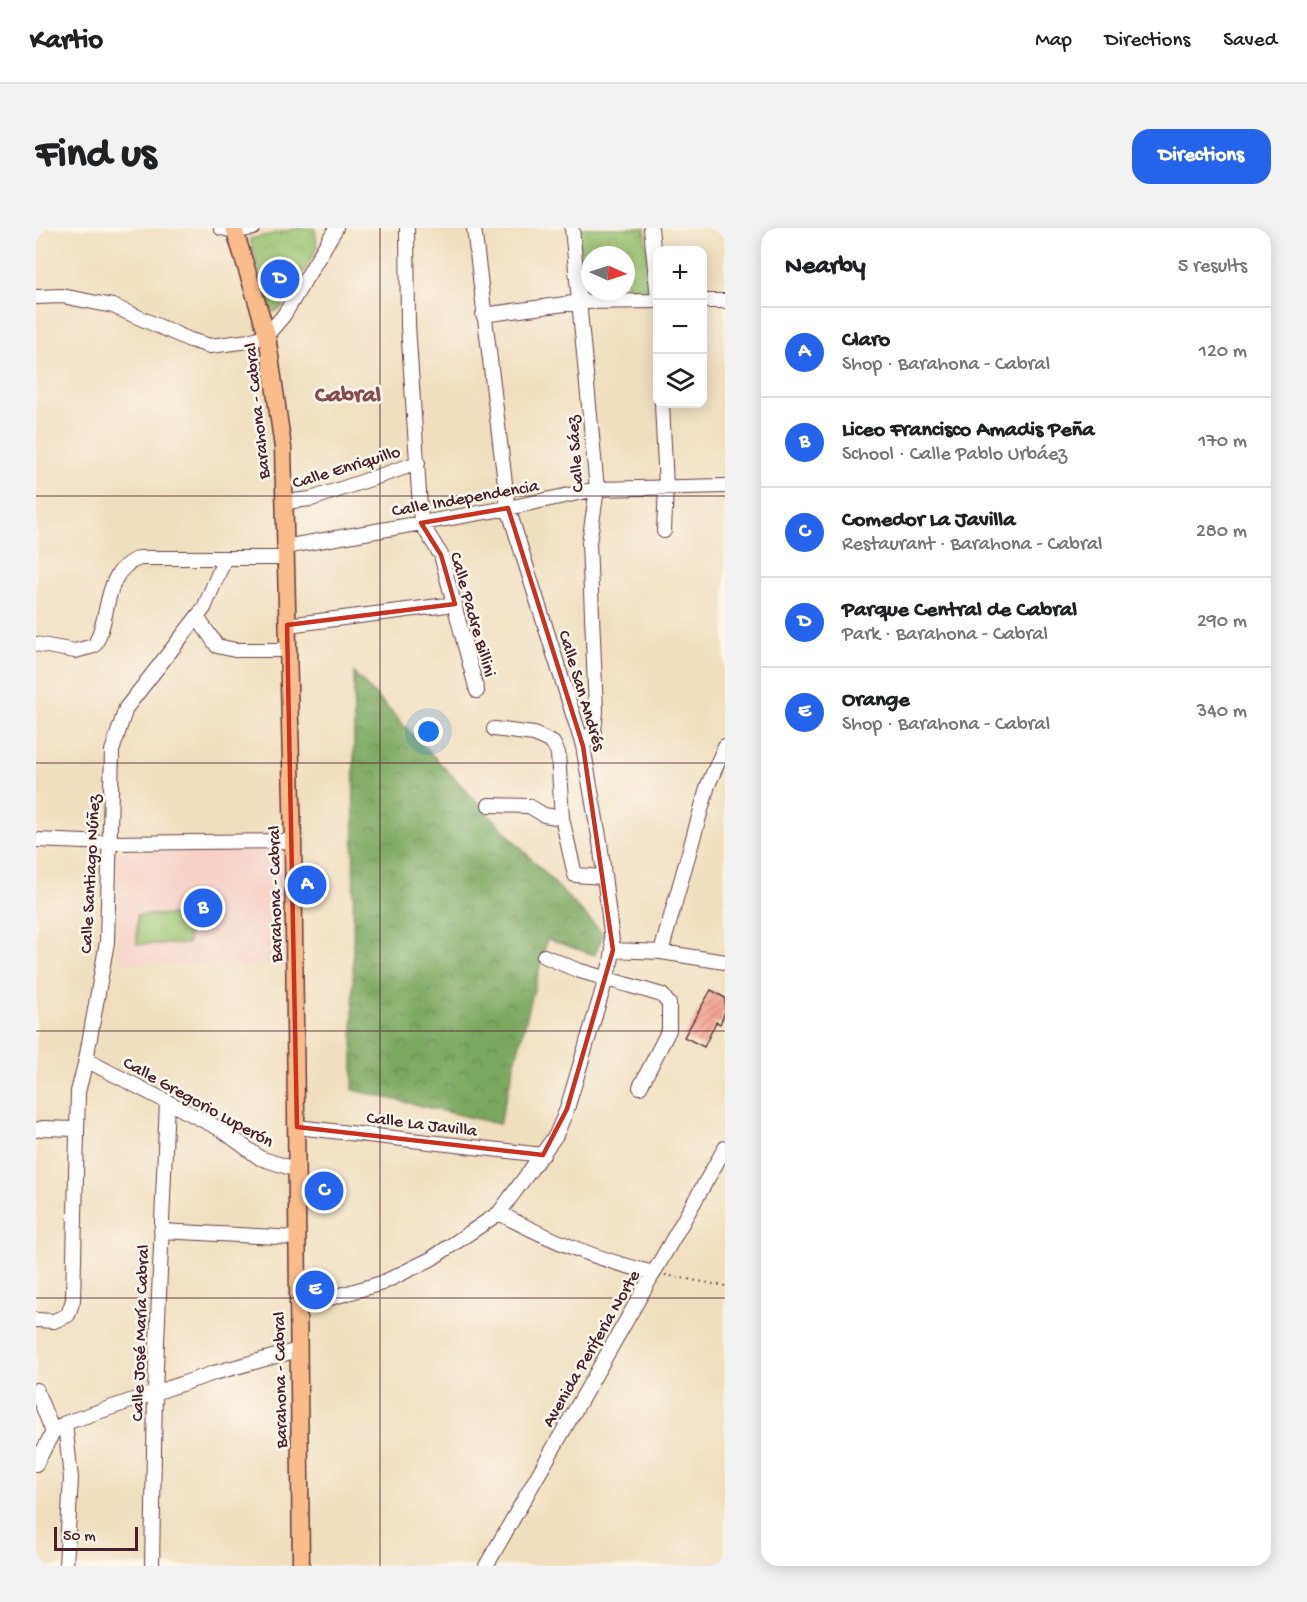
<!DOCTYPE html>
<html lang="en">
<head>
<meta charset="utf-8">
<style>
	body { margin:0; font-family:"Gochi Hand",sans-serif; background:#f2f2f2; color:#202124 }
	.controls { position:absolute; right:18px; top:18px; display:grid; overflow:hidden; border-radius:12px; box-shadow:0 3px 15px #0003 }
	.controls button { width:54px; height:54px; display:grid; place-items:center; padding:0; border:0; border-bottom:2px solid #e0e0e0; background:#fff; color:#202124; font:30px sans-serif }
	.compass { position:absolute; left:545px; top:18px; width:54px; height:54px; border-radius:50%; background:#fff; box-shadow:0 3px 15px #0003; rotate:93deg }
	.scale { position:absolute; left:18px; bottom:15px; width:84px; box-sizing:border-box; padding-left:6px; border:3px solid #4a1f2b; border-top:0; font-size:16px; line-height:21px; white-space:nowrap; color:#4a1f2b; -webkit-text-stroke:4px #fbf7ec; paint-order:stroke }
	.you { position:absolute; left:393px; top:504px; width:21px; height:21px; margin:-15px; border:4px solid #fff; border-radius:50%; background:#1a73e8; box-shadow:0 0 0 9px #1a73e833 }
	.badge { display:grid; place-items:center; width:39px; height:39px; border-radius:50%; background:#2563eb; color:#fff; font-size:20px; font-weight:700 }
	.pin { position:absolute; translate:-50% -50%; border:3px solid #fff; box-shadow:0 2px 6px #0006 }
	.list { margin:0; padding:0; list-style:none }
	h2 { display:flex; justify-content:space-between; align-items:center; height:78px; margin:0; padding:0 24px; font-size:26px }
	h2 small { font-size:20px; font-weight:400; color:#757577 }
	.list li { display:grid; grid-template-columns:39px 1fr auto; gap:18px; align-items:center; box-sizing:border-box; height:90px; padding:0 24px; border-top:2px solid #e0e0e0 }
	.list b { display:block; font-size:22px; white-space:nowrap }
	.list p { margin:0; font-size:20px; white-space:nowrap; color:#757577 }
	.list em { font-size:20px; font-style:normal; color:#757577 }
	.icon { flex:none; width:33px; height:33px; fill:none; stroke:currentColor; stroke-width:2; stroke-linecap:round; stroke-linejoin:round }
	.map { position:relative; flex:none; width:689px; height:1338px; overflow:hidden; border-radius:18px }
	header { display:flex; align-items:center; gap:36px; box-sizing:border-box; height:84px; padding:0 30px; background:#fff; border-bottom:2px solid #e0e0e0 }
	header strong { font-size:28px }
	nav { display:flex; gap:33px; margin-inline-start:auto; font-size:21px }
	.intro { display:flex; align-items:center; justify-content:space-between; box-sizing:border-box; height:144px; padding:0 36px }
	h1 { margin:0; font-size:42px }
	.button { padding:15px 27px; border-radius:18px; background:#2563eb; color:#fff; font-size:21px; font-weight:700 }
	main { display:flex; gap:36px; padding:0 36px }
	aside { flex:1; background:#fff; border-radius:18px; box-shadow:0 3px 15px #0003 }
	.map>svg:first-child { display:block }
</style>
</head>
<body>
<header>
<strong>Kartio</strong>
<nav><a>Map</a><a>Directions</a><a>Saved</a></nav>
</header>
<div class="intro"><h1>Find us</h1><a class="button">Directions</a></div>
<main>
<div class="map">
<svg width="689" height="1338" viewBox="0 0 689 1338">
	<defs>
		<pattern id="forest-crowns" width="20" height="18" patternUnits="userSpaceOnUse" patternTransform="scale(1.5)"><rect width="20" height="18" fill="#7aa861"/><path d="M2 6a3 3 0 1 1 6 0M12 15a3 3 0 1 1 6 0" fill="none" stroke="#668850"/></pattern>
		<pattern id="park-crowns" width="20" height="18" patternUnits="userSpaceOnUse" patternTransform="scale(1.5)"><rect width="20" height="18" fill="#99c26e"/><path d="M2 6a3 3 0 1 1 6 0M12 15a3 3 0 1 1 6 0" fill="none" stroke="#85a65f"/></pattern>
		<pattern id="building-hatch" width="6" height="6" patternUnits="userSpaceOnUse" patternTransform="scale(1.5)"><rect width="6" height="6" fill="#f5a08d"/><path d="M-1 1l2-2M0 6l6-6M5 7l2-2" fill="none" stroke="#c88273"/></pattern>
	</defs>
	<rect width="100%" height="100%" fill="#fbf7ec"/>
	<filter id="ink" filterUnits="userSpaceOnUse"><feTurbulence type="fractalNoise" baseFrequency=".0167" numOctaves="2"/><feDisplacementMap in="SourceGraphic" scale="12" xChannelSelector="R" yChannelSelector="G"/><feConvolveMatrix kernelMatrix="1 2 1 2 8 2 1 2 1" color-interpolation-filters="sRGB"/></filter>
	<filter id="wash" filterUnits="userSpaceOnUse"><feTurbulence type="fractalNoise" baseFrequency=".008" numOctaves="4" result="noise"/><feDisplacementMap in="SourceGraphic" scale="24" xChannelSelector="R" yChannelSelector="G"/><feGaussianBlur stdDeviation="1.35" result="paint"/><feColorMatrix in="noise" values="0 0 0 0 0 0 0 0 0 0 0 0 0 0 0 0 0 1.4 0 .05"/><feComposite in="paint" operator="in"/></filter>
	<g filter="url(#wash)">
		<rect width="100%" height="100%" fill="#f0dfbe"/>
		<!-- built -->
		<path fill="#f7d1c6" d="M 251,623 L 252,738 L 83,735 L 82,624 Z"/>
		<!-- green -->
		<path fill="#99c26e" stroke="#72704c" stroke-width="1.5" d="M 101,687 L 152,687 L 152,716 L 101,716 Z"/>
		<!-- forest -->
		<path fill="url(#forest-crowns)" stroke="#626446" stroke-width="1.5" d="M 318,445 L 567,706 L 559,727 L 511,711 L 463,896 L 317,862 Z"/>
		<!-- park -->
		<path fill="url(#park-crowns)" stroke="#72704c" stroke-width="1.5" fill-rule="evenodd" d="M 263,0 L 279,0 L 281,21 L 244,81 L 235,85 L 214,11 Z
			M 542,0 L 609,0 L 615,68 L 549,68 ZM 554,27 L 590,27 L 590,63 L 554,63 Z"/>
		<g id="blocks">
			<!-- building -->
			<path fill="url(#building-hatch)" d="M 675,762 L 689,770 L 689,784 L 684,796 L 680,794 L 668,819 L 648,809 Z"/>
		</g>
	</g>
	<g filter="url(#ink)">
		<use href="#blocks" fill-opacity="0" stroke="#633c41" stroke-width="1.5"/>
		<g fill="none" stroke-linecap="round" stroke-linejoin="round">
			<!-- minor casing -->
			<g stroke="#633c41" stroke-width="16">
				<path id="minor" d="M 185,0 L 199,3 L 217,0
					M 371,0 L 372,97 L 385,295 L 405,327 L 441,463
					M 536,0 L 561,261 L 553,315 L 560,483 L 558,502 L 547,518
					M 615,0 L 622,71
					M 0,69 L 26,68 L 77,78 L 154,112 L 174,118 L 213,113 L 231,107 L 248,87 L 300,0
					M 666,73 L 689,73
					M 447,87 L 544,74 L 622,73
					M 626,176 L 630,259 L 628,303
					M 248,274 L 275,271 L 382,235
					M 248,319 L 472,280 L 561,261 L 689,258
					M 161,389 L 181,418 L 199,422 L 252,422
					M 251,397 L 419,376
					M 0,416 L 39,423 L 58,418 C 76,389 65,343 104,330 L 189,330
					M 458,501 L 498,506 L 517,515 L 522,525 L 526,590
					M 453,577 L 493,578 L 508,587 L 526,590 L 539,647 L 567,649
					M 0,612 L 73,615 L 257,613
					M 577,722 L 625,724 L 689,734
					M 625,724 L 672,557 L 689,518
					M 508,728 L 541,742 L 626,767 L 633,776 L 633,802 L 604,859
					M 50,832 L 186,902 L 224,930 L 261,942
					M 261,899 L 507,927
					M 0,902 L 7,900 L 39,901
					M 463,985 C 513,1012 562,1032 618,1045
					M 125,1003 L 261,1010
					M 262,1076 L 291,1071 L 346,1055 L 395,1031 L 463,985 L 520,907 L 531,881 L 575,734 L 577,722 L 564,614 L 547,518 L 472,280 L 438,0
					M 0,1092 L 18,1093 L 32,1087 L 37,1072 L 42,864 L 50,832 L 71,714 L 76,523 L 90,480 L 168,380 L 189,330 L 248,330
					M 0,1162 L 17,1204
					M 29,1195 L 35,1250 L 30,1338
					M 0,1236 L 17,1204 L 29,1195 L 178,1145 L 262,1122
					M 116,1338 L 119,1164 L 131,873
					M 450,1338 L 689,920"/>
			</g>
			<!-- major casing -->
			<g stroke="#633c41" stroke-width="19">
				<path id="major" d="M 198,0 L 231,107 L 247,220 L 257,613 L 265,1338"/>
			</g>
			<!-- path -->
			<path stroke="#633c41" stroke-width="2" stroke-dasharray="1.5 4.5" stroke-linecap="butt" d="M 629,1047 L 689,1058"/>
			<!-- minor -->
			<use href="#minor" stroke="#fff" stroke-width="14"/>
			<!-- major -->
			<use href="#major" stroke="#fabc8b" stroke-width="16"/>
		</g>
	</g>
	<!-- marked area -->
	<path fill="none" stroke="#c8321e" stroke-width="4.5" stroke-linejoin="round" d="M 472,280 L 547,518 L 577,722 L 531,881 L 507,927 L 261,899 L 251,397 L 419,376 L 405,327 L 385,295 Z"/>
	<!-- grid -->
	<path fill="none" stroke="#4a1f2b" stroke-width="1.5" stroke-opacity="0.55" d="M 344,0 L 344,1338M 0,268 L 689,268M 0,535 L 689,535M 0,803 L 689,803M 0,1070 L 689,1070"/>
	<g text-anchor="middle" stroke-width="5" stroke-linejoin="round" paint-order="stroke">
		<!-- street labels -->
		<g font-size="18" fill="#4a1f2b" stroke="#fbf7ec">
			<text transform="translate(220 183) rotate(-96)" y="6">Barahona - Cabral</text>
			<text transform="translate(538 226) rotate(-94)" y="6">Calle Sáez</text>
			<text transform="translate(310 238) rotate(-17)" y="6">Calle Enriquillo</text>
			<text transform="translate(429 269) rotate(-10)" y="6">Calle Independencia</text>
			<text transform="translate(438 386) rotate(74)" y="6">Calle Padre Billini</text>
			<text transform="translate(547 462) rotate(73)" y="6">Calle San Andrés</text>
			<text transform="translate(53 646) rotate(-87)" y="6">Calle Santiago Núñez</text>
			<text transform="translate(238 666) rotate(-91)" y="6">Barahona - Cabral</text>
			<text transform="translate(163 873) rotate(29)" y="6">Calle Gregorio Luperón</text>
			<text transform="translate(386 895) rotate(7)" y="6">Calle La Javilla</text>
			<text transform="translate(103 1105) rotate(-88)" y="6">Calle José María Cabral</text>
			<text transform="translate(554 1120) rotate(-60)" y="6">Avenida Periferia Norte</text>
			<text transform="translate(243 1152) rotate(-91)" y="6">Barahona - Cabral</text>
		</g>
		<!-- district labels -->
		<g font-size="24" font-weight="bold" fill="#864c4d" stroke="#fbf7ec">
			<text x="312" y="173">Cabral</text>
		</g>
	</g>
</svg>
<div class="controls">
<button>+</button>
<button>−</button>
<button><svg class="icon" aria-label="layers" viewBox="0 0 24 24"><path d="M12 4l9 5-9 5-9-5zM3 14l9 5 9-5"/></svg></button>
</div>
<svg class="compass" viewBox="-18 -18 36 36"><path d="M0-13l5 13h-10z" fill="#e53935"/><path d="M0 13l5-13h-10z" fill="#757577"/></svg>
<div class="scale">50 m</div>
<div class="you"></div>
<div class="pin badge" style="left:271px;top:657px">A</div>
<div class="pin badge" style="left:167px;top:680px">B</div>
<div class="pin badge" style="left:288px;top:963px">C</div>
<div class="pin badge" style="left:244px;top:51px">D</div>
<div class="pin badge" style="left:279px;top:1062px">E</div>
</div>
<aside>
<h2>Nearby<small>5 results</small></h2>
<ul class="list">
<li><span class="badge">A</span><div><b>Claro</b><p>Shop · Barahona - Cabral</p></div><em>120 m</em></li>
<li><span class="badge">B</span><div><b>Liceo Francisco Amadis Peña</b><p>School · Calle Pablo Urbáez</p></div><em>170 m</em></li>
<li><span class="badge">C</span><div><b>Comedor La Javilla</b><p>Restaurant · Barahona - Cabral</p></div><em>280 m</em></li>
<li><span class="badge">D</span><div><b>Parque Central de Cabral</b><p>Park · Barahona - Cabral</p></div><em>290 m</em></li>
<li><span class="badge">E</span><div><b>Orange</b><p>Shop · Barahona - Cabral</p></div><em>340 m</em></li>
</ul>
</aside>
</main>
</body>
</html>
